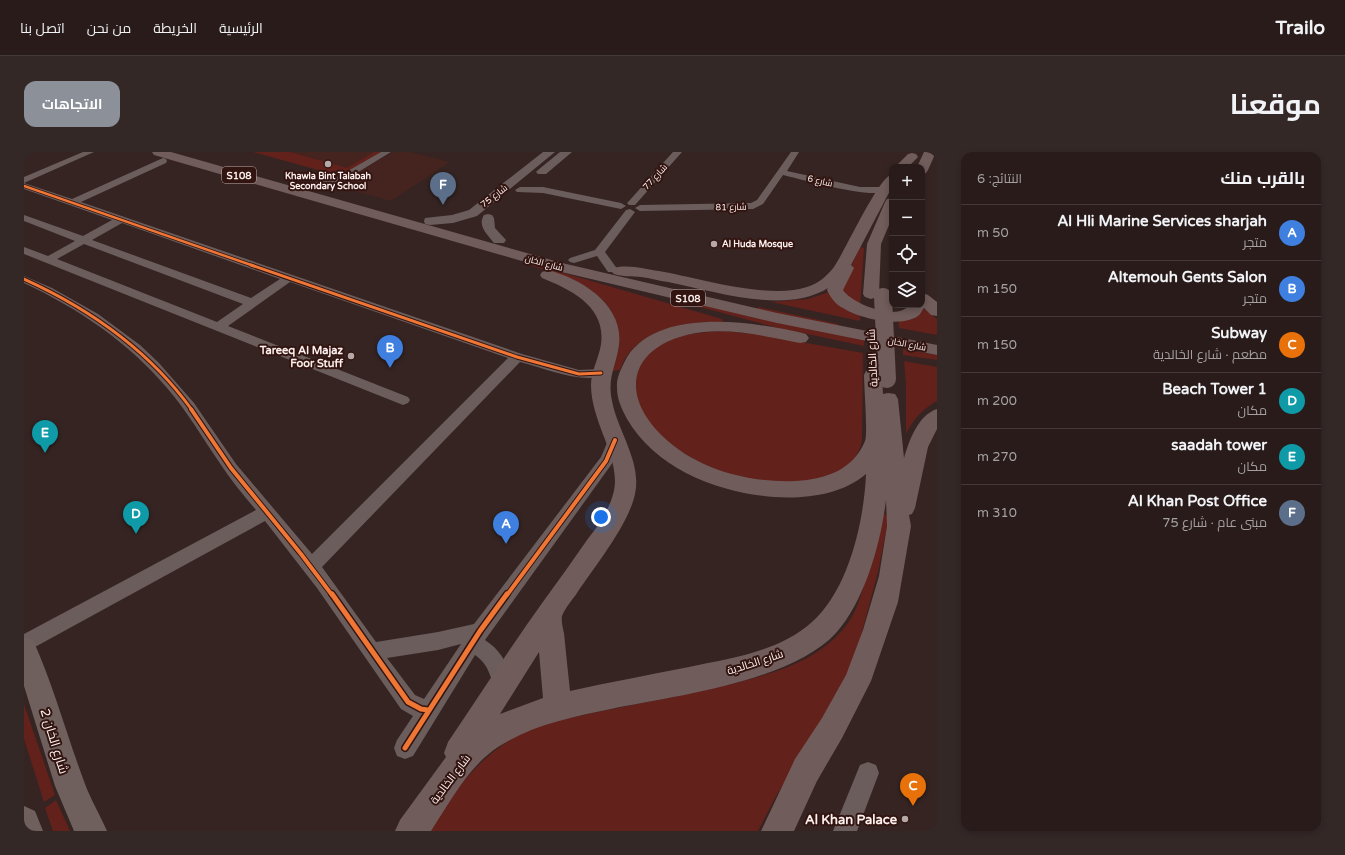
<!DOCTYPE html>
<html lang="ar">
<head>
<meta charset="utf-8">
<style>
	body { margin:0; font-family:"Varela Round",Cairo,sans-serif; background:#342827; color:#f1f3f6; direction:rtl }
	.controls { position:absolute; right:12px; top:12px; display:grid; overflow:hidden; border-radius:8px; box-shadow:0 2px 6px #0003 }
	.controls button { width:36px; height:36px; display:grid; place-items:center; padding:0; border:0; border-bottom:1px solid #443939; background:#281b1a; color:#f1f3f6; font:20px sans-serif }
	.you { position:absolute; left:577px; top:365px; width:14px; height:14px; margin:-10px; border:3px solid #fff; border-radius:50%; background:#1a73e8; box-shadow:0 0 0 6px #1a73e833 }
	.badge { display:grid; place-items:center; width:26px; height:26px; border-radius:50%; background:#8c9099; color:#fff; font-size:13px; font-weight:700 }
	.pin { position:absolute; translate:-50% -33px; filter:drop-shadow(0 1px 2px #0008) }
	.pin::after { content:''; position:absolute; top:21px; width:14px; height:12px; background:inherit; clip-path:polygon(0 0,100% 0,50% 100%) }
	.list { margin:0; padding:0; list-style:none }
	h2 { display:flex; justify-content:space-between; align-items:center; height:52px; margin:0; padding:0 16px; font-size:17px }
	h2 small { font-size:13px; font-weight:400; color:#a5a1a2 }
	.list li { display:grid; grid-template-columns:26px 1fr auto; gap:12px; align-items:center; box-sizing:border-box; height:56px; padding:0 16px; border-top:1px solid #443939 }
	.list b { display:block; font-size:15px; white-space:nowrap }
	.list p { margin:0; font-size:13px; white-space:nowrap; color:#a5a1a2 }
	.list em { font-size:13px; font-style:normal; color:#a5a1a2 }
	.icon { flex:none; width:22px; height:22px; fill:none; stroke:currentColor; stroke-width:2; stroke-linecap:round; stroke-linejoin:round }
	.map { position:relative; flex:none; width:913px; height:679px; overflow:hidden; direction:ltr; border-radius:12px }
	header { display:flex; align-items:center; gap:24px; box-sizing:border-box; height:56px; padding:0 20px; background:#281b1a; border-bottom:1px solid #443939 }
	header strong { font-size:19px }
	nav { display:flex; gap:22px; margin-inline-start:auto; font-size:14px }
	.intro { display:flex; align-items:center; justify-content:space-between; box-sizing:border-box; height:96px; padding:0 24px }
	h1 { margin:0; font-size:28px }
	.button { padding:10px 18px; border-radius:12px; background:#8c9099; color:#fff; font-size:14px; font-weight:700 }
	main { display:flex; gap:24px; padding:0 24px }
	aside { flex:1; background:#281b1a; border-radius:12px; box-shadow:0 2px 6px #0003 }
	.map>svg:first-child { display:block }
</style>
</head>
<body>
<header>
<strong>Trailo</strong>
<nav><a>الرئيسية</a><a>الخريطة</a><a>من نحن</a><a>اتصل بنا</a></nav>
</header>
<div class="intro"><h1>موقعنا</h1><a class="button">الاتجاهات</a></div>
<main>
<aside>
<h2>بالقرب منك<small>النتائج: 6</small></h2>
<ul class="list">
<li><span class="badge" style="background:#3f7fe0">A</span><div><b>Al Hli Marine Services sharjah</b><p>متجر</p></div><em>50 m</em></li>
<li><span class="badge" style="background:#3f7fe0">B</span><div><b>Altemouh Gents Salon</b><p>متجر</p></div><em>150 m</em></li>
<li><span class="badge" style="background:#e8710a">C</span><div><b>Subway</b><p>مطعم · شارع الخالدية</p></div><em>150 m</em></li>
<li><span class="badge" style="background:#0f9aa8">D</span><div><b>Beach Tower 1</b><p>مكان</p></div><em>200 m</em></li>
<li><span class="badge" style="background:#0f9aa8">E</span><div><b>saadah tower</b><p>مكان</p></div><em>270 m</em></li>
<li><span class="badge" style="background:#5c6f8a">F</span><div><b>Al Khan Post Office</b><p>مبنى عام · شارع 75</p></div><em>310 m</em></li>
</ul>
</aside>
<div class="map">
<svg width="913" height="679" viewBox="0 0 913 679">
	<rect width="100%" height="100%" fill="#352422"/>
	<!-- built -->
	<path fill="#45231f" d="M 229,0 L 357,0 L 316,24 Z
		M 369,0 L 386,0 L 426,10 L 367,49 L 316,35 L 316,31 Z"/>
	<!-- green -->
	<path fill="#62211b" d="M 229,0 L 266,0 L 323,16 L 350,0 L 357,0 L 316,24 Z
		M 836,95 L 840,96 L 836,156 L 831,153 L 817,136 Z
		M 502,110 L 698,167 L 699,170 C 662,169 609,177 596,218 L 588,219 C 591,208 596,197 595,186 C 593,136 538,124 500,111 Z
		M 805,140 L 836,162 L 836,169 L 747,150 L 784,147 Z
		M 655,148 L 840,188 L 840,194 L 750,175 L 654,149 Z
		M 734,155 L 814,172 L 814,175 L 733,158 Z
		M 899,156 L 913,167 L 913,183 L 875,176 L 874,168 C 884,167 896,168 899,156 Z
		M 699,179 L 732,182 L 839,201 L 838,289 C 833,313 811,324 789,328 C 744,335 696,325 658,300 C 653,297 647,294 643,290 C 635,283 625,272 619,263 C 617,259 616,255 615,251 C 613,247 610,241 610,237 C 611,213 627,195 648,187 C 665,181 681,180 699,179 Z
		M 879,197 L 913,203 L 913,208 L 879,203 Z
		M 880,209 L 913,215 L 913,249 C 899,257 889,267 882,282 L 882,232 Z
		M 856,360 L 865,364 L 854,420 L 832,502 L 816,537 L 751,646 L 734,679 L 402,679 C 428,644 452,607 491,585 C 519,570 553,564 584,558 C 627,549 669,541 712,531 C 754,520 800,507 826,468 C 842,443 849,390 856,360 Z
		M 0,552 L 31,643 L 20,650 L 0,587 Z
		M 32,648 L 46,679 L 29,679 L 21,656 Z"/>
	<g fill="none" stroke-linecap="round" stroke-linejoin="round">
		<!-- minor -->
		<path fill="#6b5d5c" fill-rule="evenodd" d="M 59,0 L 70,0 L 0,31 L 0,25 Z
			M 357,0 L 367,0 L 313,33 L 286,37 L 281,34 L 286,31 L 308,28 Z
			M 649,0 L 658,0 L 611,53 L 605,53 L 603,51 L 605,49 Z
			M 767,0 L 775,0 L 763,19 L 836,35 L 859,35 L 864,38 C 853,49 776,27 759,23 L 739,52 L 729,57 L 616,59 L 611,56 L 616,53 L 727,51 L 733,48 Z
			M 139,6 L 142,7 L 143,9 L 142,11 L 57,50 L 498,202 L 555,218 L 577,217 L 582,218 L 584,221 L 582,224 C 553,231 523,217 496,210 L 298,415 L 352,490 L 414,480 L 450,472 L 577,305 L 586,284 L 591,283 L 596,284 L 598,288 L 594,302 L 587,313 L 461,488 C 478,499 484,513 489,532 L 486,539 L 479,542 L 472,539 C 465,523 466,514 451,503 L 389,604 L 381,607 L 373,604 L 370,596 L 373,588 L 389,564 L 377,557 L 293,436 L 241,369 L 0,501 L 0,482 L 232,358 C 219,343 206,327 195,310 C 178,285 163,259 143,236 C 104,190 55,157 0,131 L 0,124 L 28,136 L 74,162 L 116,193 L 135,211 L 170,251 L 212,312 L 288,402 L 484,206 L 266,130 L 204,174 L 384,245 L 386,248 L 384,251 L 379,253 L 0,102 L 0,95 L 24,104 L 51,89 L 0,69 L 0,63 L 59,84 L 88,68 L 0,37 L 0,31 L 48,47 ZM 98,71 L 256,127 L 227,146 L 68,88 ZM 60,92 L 219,152 L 193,170 L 33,107 ZM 437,492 L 400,547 L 391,543 L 363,506 L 414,498 Z
			M 496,35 L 519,35 L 597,51 L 602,54 L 597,57 L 519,41 L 493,40 L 491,38 Z
			M 606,57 L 611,60 L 581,100 L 594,118 L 592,120 L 584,120 L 573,104 L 550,111 L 546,110 L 544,108 L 546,106 L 571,98 L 602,58 Z
			M 844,610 L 852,613 L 855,621 L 833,679 L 809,679 L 836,613 Z"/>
		<!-- tertiary -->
		<path fill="#6b5d5c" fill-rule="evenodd" d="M 519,0 L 531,0 L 453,64 L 429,71 L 406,73 L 401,72 L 400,69 L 401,66 L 428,63 L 445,58 Z
			M 536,0 L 548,0 L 522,22 L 514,22 L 512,20 L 514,18 Z
			M 464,62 L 468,63 L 470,66 L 471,76 L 482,88 L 480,91 L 470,91 C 464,83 453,74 460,63 Z"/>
		<!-- secondary -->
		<path fill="#70605d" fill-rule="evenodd" d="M 0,485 L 9,488 C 30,535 43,584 61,632 C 67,648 76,663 83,679 L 50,679 L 31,634 L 0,534 Z
			M 0,654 L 11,659 L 19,679 L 0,679 Z"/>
		<!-- primary -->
		<path fill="#705c5a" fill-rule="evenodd" d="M 128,0 L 147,0 L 538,111 L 753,161 L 913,193 L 913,203 L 753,171 L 529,118 L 130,3 Z
			M 900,0 L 912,0 L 904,18 L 902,21 L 898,22 L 898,15 L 893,15 Z
			M 888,1 L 892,2 L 894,5 L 884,15 L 871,15 L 884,2 Z
			M 868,22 L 868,35 L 827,113 L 830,116 L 819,138 C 828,152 874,170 885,153 L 898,153 L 898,141 L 904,143 L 913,150 L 913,164 L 907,163 L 900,156 C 898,158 897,162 894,164 C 877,176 836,167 819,156 C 811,152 807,146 803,138 L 804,136 C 761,163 690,139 644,130 C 635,129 626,126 617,125 C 608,124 599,125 590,122 L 587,119 L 590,116 C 604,112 621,117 635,119 C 675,126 745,148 783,135 C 794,132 804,123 810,115 C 821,99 854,26 868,22 Z
			M 868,46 L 868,66 L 857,92 L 855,142 L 853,145 L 847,147 L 841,145 L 839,142 L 843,92 L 861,50 L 863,47 Z
			M 524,118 C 558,127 600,153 595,193 C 592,215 583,225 588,249 C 594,280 618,310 611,342 C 605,372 571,414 553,441 C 549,447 541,456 538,464 C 537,468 539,477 540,481 C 542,501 544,520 546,539 C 586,530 625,523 665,515 C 708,506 754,500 788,470 C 825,437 840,369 842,322 C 817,343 782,347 750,345 C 695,341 632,317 603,267 C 598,257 593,248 593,236 C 592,225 598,215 603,205 C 636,154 733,170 782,182 L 785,186 L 782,190 L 776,191 C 745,185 712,177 680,180 C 608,188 588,241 645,290 C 679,319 728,331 772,329 C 802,327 829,318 841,289 C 844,282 840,234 840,223 L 842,219 L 849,217 L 856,219 L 858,223 L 859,242 L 864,241 L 871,242 L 874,247 L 880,306 C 885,289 894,263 913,257 L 913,277 L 904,295 L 891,356 L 888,362 L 885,363 L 887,374 L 874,450 L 847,529 L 818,586 L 793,629 L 770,679 L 737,679 L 771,607 L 798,566 L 822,523 L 839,478 L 855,424 L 863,374 L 862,348 C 857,390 841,449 812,481 C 767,530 650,544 587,557 C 548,565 508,573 474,595 C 444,615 426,650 407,679 L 371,679 L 376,668 L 422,605 L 420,601 L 424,590 C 456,543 487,494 521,447 C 535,428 549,408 563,388 C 570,379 578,369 583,358 C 587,350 591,339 591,329 C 591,298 567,267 567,233 C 567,219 575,206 577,192 C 582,155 548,138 518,126 L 516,123 L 518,120 ZM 515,500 L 519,546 L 476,562 Z"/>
		<!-- primary-bridge -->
		<path stroke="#705c5a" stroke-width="18" d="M 859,145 L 863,227"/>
		<!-- cycleway-far3 casing -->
		<g stroke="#321511" stroke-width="4">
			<path id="cycleway-far3" d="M 0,34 L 230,114"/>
		</g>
		<!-- cycleway-far2 casing -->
		<g stroke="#321511" stroke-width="5">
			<path id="cycleway-far2" d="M 227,113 L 493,205 L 555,222 L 577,221
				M 0,127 C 66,157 125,198 168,258"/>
		</g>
		<!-- cycleway-far1 casing -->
		<g stroke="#321511" stroke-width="6">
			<path id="cycleway-far1" d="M 167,257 L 207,316 L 277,402 L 308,443
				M 483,443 L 582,309 L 591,288"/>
		</g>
		<!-- cycleway casing -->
		<g stroke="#321511" stroke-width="8">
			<path id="cycleway" d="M 308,442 L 384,550 L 397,557 L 404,558
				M 381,596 L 456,479 L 483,442"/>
		</g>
		<!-- cycleway-far3 -->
		<use href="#cycleway-far3" stroke="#f07635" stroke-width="2.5"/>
		<!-- cycleway-far2 -->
		<use href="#cycleway-far2" stroke="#f07635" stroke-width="3"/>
		<!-- cycleway-far1 -->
		<use href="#cycleway-far1" stroke="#f07635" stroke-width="4"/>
		<!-- cycleway -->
		<use href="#cycleway" stroke="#f07635" stroke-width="5"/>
	</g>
	<!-- markers -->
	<g fill="#b7a9a7" stroke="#321511" stroke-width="1.5">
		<circle cx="304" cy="12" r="4"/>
		<circle cx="690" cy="92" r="4"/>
		<circle cx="327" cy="204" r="4"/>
		<circle cx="881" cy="667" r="4"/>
	</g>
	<g text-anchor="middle" stroke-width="4" stroke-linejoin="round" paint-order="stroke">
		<!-- far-poi labels -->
		<g font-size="9" font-weight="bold" fill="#fdf0ee" stroke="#321511">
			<text x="304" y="27">Khawla Bint Talabah<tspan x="304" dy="10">Secondary School</tspan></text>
			<text x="698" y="95" text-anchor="start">Al Huda Mosque</text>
		</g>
		<!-- far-street labels -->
		<g font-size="9" fill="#fdf0ee" stroke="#321511">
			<text transform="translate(631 25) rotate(-48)" y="3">شارع 77</text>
			<text transform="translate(796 29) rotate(13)" y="3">شارع 6</text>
			<text transform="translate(470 44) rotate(-38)" y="3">شارع 75</text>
			<text transform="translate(707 55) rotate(-1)" y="3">شارع 81</text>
			<text transform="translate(520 111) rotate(15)" y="3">شارع الخان</text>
			<text transform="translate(883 192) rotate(11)" y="3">شارع الخان</text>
		</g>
		<!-- shield labels -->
		<g fill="#321511" stroke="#c0aeac" stroke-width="1">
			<rect x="198" y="15" width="34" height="16" rx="3"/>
			<rect x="647" y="138" width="34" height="16" rx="3"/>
		</g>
		<g font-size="10" font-weight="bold" fill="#fdf0ee">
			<text x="215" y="27">S108</text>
			<text x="664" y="150">S108</text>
		</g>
		<!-- poi labels -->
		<g font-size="11" font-weight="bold" fill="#fdf0ee" stroke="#321511" text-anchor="end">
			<text x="319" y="202">Tareeq Al Majaz<tspan x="319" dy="13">Foor Stuff</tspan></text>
		</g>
		<!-- street labels -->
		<g font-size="11" fill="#fdf0ee" stroke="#321511">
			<text transform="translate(848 206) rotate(-93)" y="4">شارع الخالدية</text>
			<text transform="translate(731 510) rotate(-18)" y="4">شارع الخالدية</text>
			<text transform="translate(426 627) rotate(-53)" y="4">شارع الخالدية</text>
		</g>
		<!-- near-street labels -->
		<g font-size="13" fill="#fdf0ee" stroke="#321511">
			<text transform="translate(31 589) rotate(73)" y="5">شارع الخان 2</text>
		</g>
		<!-- near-poi labels -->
		<g font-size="13" font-weight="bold" fill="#fdf0ee" stroke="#321511" text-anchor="end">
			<text x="873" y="672">Al Khan Palace</text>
		</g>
	</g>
</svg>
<div class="controls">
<button>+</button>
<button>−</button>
<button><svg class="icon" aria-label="locate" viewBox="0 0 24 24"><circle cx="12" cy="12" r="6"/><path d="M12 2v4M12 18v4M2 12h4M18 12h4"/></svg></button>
<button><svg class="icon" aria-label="layers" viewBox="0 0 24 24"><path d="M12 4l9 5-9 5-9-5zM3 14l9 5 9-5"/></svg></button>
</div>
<div class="you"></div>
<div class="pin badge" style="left:482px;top:392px;background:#3f7fe0">A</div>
<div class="pin badge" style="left:366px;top:216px;background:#3f7fe0">B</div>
<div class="pin badge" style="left:889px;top:654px;background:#e8710a">C</div>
<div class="pin badge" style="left:112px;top:382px;background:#0f9aa8">D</div>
<div class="pin badge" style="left:21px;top:301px;background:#0f9aa8">E</div>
<div class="pin badge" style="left:419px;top:53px;background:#5c6f8a">F</div>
</div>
</main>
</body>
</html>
